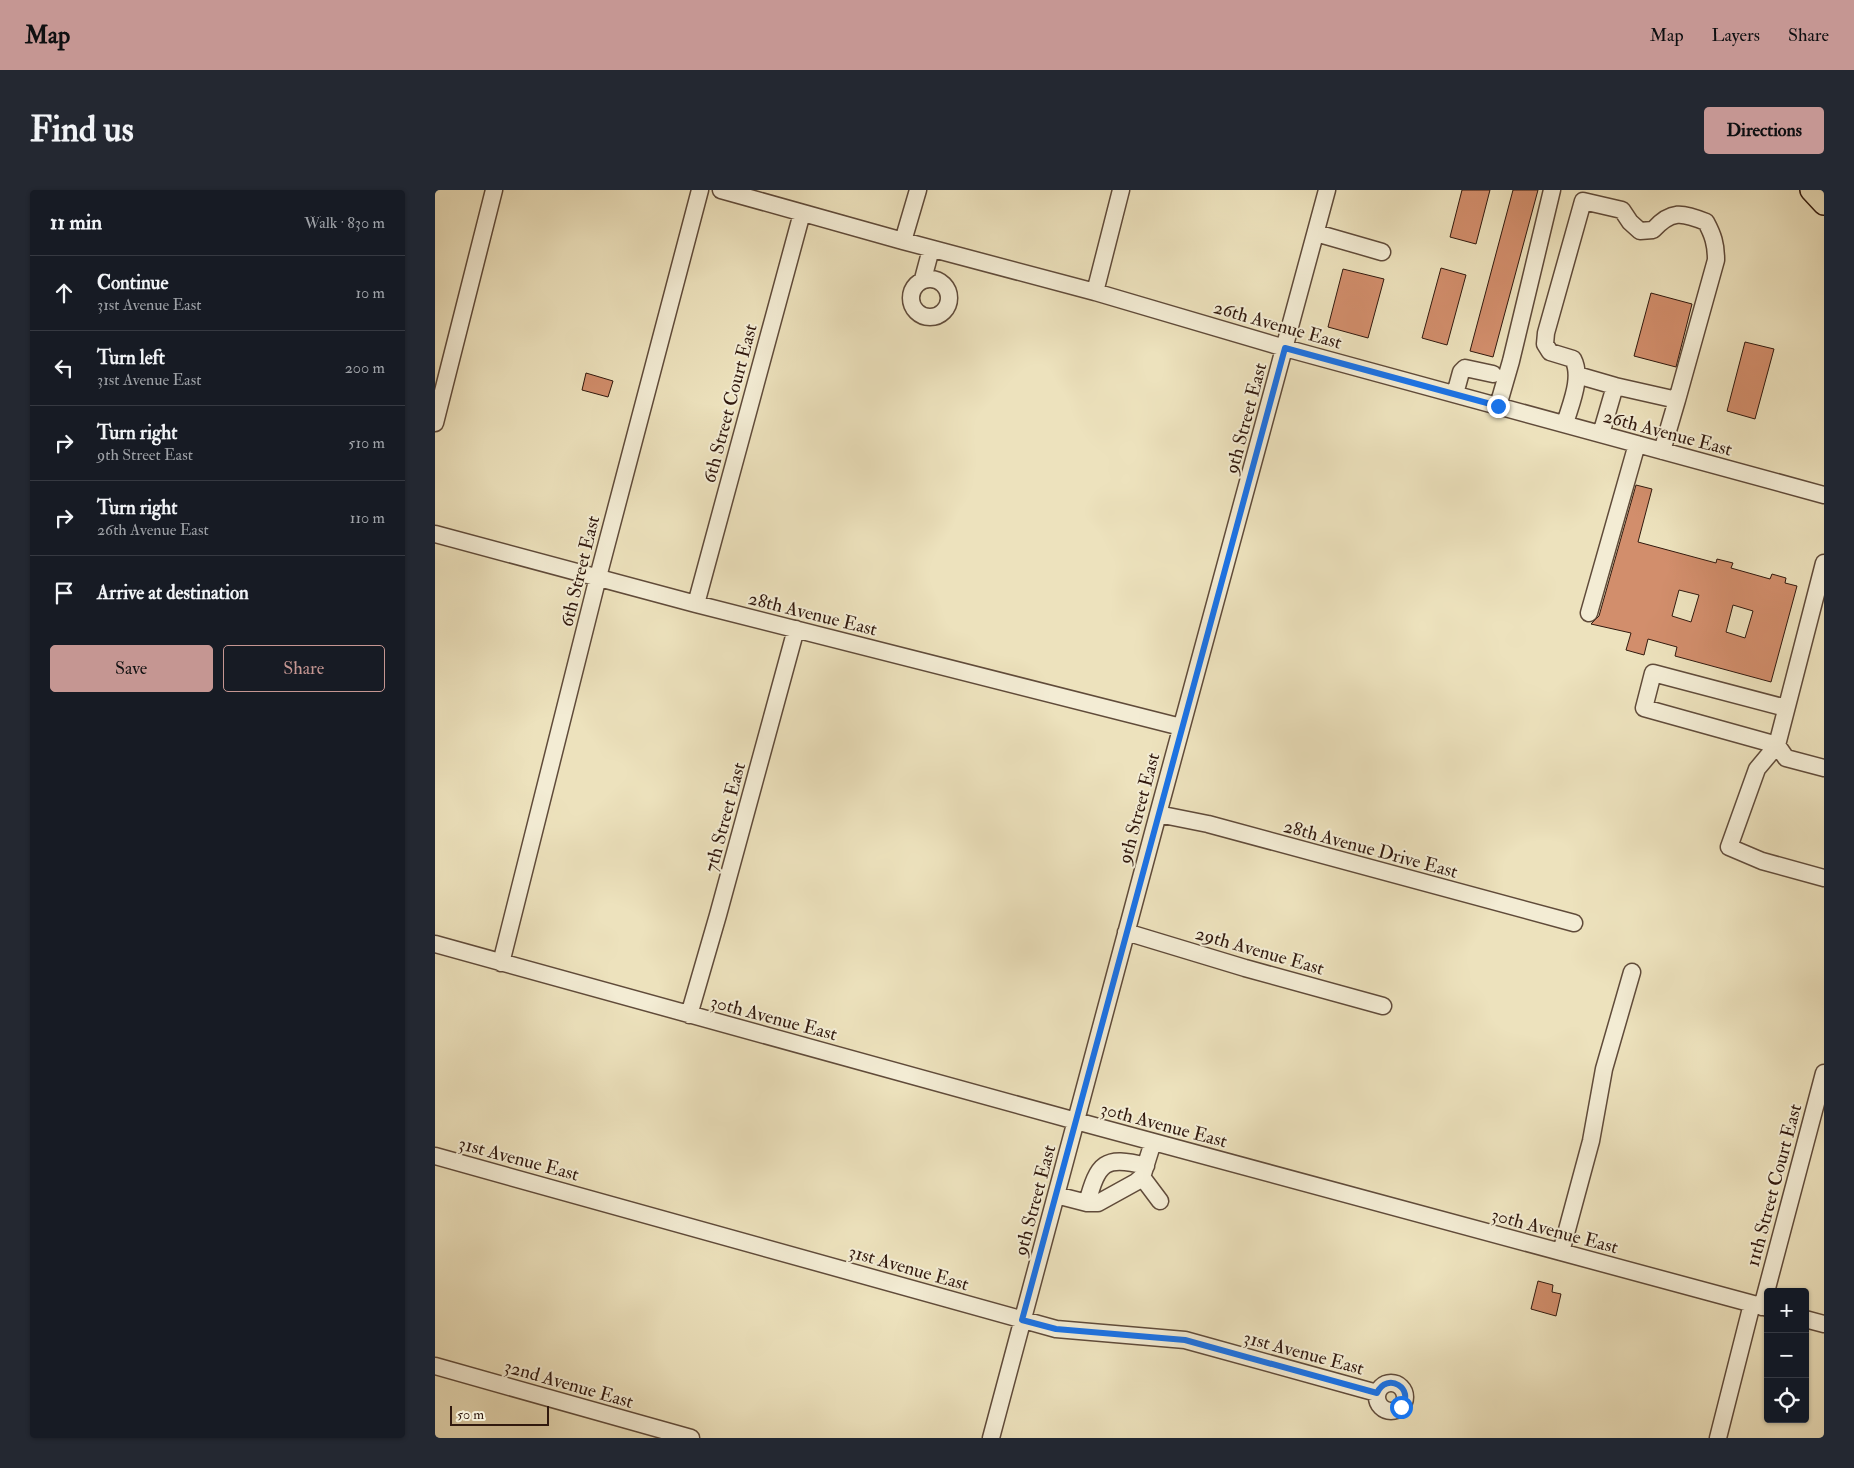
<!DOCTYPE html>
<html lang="en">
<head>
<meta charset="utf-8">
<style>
	body { margin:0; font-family:"IM FELL Double Pica",serif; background:#242831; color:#f1f3f6 }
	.controls { position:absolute; right:15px; bottom:15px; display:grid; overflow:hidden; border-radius:5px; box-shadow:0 1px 4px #0004 }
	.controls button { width:45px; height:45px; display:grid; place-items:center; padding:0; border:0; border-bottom:1px solid #363941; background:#171b24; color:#f1f3f6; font:25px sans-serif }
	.scale { position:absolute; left:15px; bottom:12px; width:99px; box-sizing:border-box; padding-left:5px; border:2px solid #31190e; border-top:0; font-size:14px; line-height:18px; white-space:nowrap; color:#31190e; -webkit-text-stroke:4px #f3ecd4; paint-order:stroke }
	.stop { position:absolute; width:15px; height:15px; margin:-11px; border:4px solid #1a73e8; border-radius:50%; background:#fff }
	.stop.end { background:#1a73e8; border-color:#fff; box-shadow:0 1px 5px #0008 }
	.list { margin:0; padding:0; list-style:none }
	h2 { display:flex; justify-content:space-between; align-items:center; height:65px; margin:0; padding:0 20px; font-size:21px }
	h2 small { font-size:16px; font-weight:400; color:#9ea1a6 }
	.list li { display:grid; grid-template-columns:32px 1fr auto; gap:15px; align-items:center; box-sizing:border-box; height:75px; padding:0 20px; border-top:1px solid #363941 }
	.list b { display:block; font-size:19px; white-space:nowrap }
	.list p { margin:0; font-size:16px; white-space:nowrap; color:#9ea1a6 }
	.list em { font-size:16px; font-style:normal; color:#9ea1a6 }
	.actions { display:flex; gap:10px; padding:15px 20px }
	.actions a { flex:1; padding:11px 0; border:1px solid #c59692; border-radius:5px; text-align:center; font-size:18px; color:#c59692 }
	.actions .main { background:#c59692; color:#111 }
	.icon { flex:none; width:28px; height:28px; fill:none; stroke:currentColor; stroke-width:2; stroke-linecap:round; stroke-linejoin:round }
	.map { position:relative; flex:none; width:1389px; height:1248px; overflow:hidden; border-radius:5px }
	header { display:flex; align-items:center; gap:30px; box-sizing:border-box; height:70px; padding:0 25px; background:#c59692; color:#111 }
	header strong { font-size:24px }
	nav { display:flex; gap:28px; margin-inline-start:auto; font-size:18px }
	.intro { display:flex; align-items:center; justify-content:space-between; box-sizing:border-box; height:120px; padding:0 30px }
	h1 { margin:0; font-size:35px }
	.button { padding:12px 22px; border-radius:5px; background:#c59692; color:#111; font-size:18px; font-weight:700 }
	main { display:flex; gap:30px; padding:0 30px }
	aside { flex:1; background:#171b24; border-radius:5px; box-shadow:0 1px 4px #0004 }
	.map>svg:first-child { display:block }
</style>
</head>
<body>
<header>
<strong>Map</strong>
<nav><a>Map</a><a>Layers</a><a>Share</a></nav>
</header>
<div class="intro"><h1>Find us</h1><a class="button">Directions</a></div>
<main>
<aside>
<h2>11 min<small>Walk · 830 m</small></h2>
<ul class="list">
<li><svg class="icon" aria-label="ahead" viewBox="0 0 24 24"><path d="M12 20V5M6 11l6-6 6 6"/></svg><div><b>Continue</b><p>31st Avenue East</p></div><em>10 m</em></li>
<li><svg class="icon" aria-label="left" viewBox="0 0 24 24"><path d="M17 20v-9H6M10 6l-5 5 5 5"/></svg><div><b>Turn left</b><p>31st Avenue East</p></div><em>200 m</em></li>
<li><svg class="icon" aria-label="right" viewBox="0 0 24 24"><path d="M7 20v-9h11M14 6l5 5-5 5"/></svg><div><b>Turn right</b><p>9th Street East</p></div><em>510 m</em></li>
<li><svg class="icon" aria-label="right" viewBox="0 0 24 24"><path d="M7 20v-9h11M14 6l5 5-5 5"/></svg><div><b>Turn right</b><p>26th Avenue East</p></div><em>110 m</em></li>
<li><svg class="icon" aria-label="arrive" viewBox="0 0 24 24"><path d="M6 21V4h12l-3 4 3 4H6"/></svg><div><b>Arrive at destination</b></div></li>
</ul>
<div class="actions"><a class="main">Save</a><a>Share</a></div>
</aside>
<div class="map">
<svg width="1389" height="1248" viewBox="0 0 1389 1248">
	<rect width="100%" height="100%" fill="#ede2bd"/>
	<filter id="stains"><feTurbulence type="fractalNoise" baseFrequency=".004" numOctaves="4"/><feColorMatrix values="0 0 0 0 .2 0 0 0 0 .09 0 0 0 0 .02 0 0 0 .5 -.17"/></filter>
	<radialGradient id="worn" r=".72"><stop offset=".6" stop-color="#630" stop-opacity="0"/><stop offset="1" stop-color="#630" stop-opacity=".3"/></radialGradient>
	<!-- building -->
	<path fill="#d28e6c" stroke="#31190e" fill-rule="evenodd" d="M 1027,0 L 1055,0 L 1041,54 L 1015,47 Z
		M 1078,0 L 1103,0 L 1058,167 L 1035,161 Z
		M 1006,78 L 1031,85 L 1012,155 L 987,148 Z
		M 908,79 L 949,89 L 933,148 L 893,137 Z
		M 1216,103 L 1257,114 L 1241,177 L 1199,166 Z
		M 1310,152 L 1339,159 L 1320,229 L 1292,221 Z
		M 151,183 L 178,191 L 173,207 L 147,200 Z
		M 1201,295 L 1217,299 L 1203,352 L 1281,373 L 1282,369 L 1298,373 L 1296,378 L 1335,389 L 1337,384 L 1351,388 L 1350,393 L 1362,396 L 1336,492 L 1240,466 L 1242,457 L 1213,449 L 1209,465 L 1191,460 L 1196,443 L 1156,434 L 1164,426 ZM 1244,400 L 1264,405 L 1256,432 L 1237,426 ZM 1298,415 L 1318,421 L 1310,448 L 1291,442 Z
		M 1103,1091 L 1118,1095 L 1117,1102 L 1126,1104 L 1121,1126 L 1096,1119 Z"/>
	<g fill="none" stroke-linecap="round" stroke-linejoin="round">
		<!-- minor casing -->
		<g stroke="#604b3a" stroke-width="19">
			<path id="minor" d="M 286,0 L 468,51 L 660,102 L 850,158 L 1389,305
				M 881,43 L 947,62
				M 468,51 L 483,0
				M476 108a19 19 0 1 1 38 0a19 19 0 1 1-38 0Z
				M 488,89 L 496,59
				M 660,102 L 686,0
				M 1142,185 L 1180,196
				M 1020,204 L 1026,182 L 1030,178 L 1058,184
				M 1063,216 L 1076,171 L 1117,0
				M 0,233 L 59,0
				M 1130,234 C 1135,215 1148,188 1138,169 L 1115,162 L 1110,154 L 1111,143 L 1148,11 L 1187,20 L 1195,32 L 1205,41 L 1218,40 C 1236,20 1247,22 1271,32 C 1278,45 1281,54 1281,70 L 1242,210
				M 1166,244 L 1180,196 L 1242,210 L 1227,261
				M 0,344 L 261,414 L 746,537
				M 1389,373 L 1342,555 L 1351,568 L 1389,578
				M 261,414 L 367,23
				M 1154,423 L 1202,254
				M 1351,518 L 1218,483 L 1209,518 L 1342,555 L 1322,579 L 1294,657 L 1327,671 L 1389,688
				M 723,624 L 773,634 L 1139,733
				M 691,742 L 810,778 L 948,816
				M 0,754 L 641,931 L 1333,1118
				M 66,773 L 163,387 L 265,0
				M 254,825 L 283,725 L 361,439
				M 0,966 L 621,1139 L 750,1150 L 942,1203
				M 707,987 L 725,1011
				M 621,1005 L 652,1013 L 663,1013 L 701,992 L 707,987 L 718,952
				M 652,1013 C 663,973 669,965 711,976
				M 1126,1062 L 1156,951 L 1169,879 L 1197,782
				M 1327,1117 L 1389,883
				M 1370,1129 L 1389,1134
				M 0,1176 L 256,1248
				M942 1207a14 14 0 1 1 28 0a14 14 0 1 1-28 0Z
				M 556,1248 L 723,624 L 892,0
				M 1283,1248 L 1317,1114"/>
		</g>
		<!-- major casing -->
		<g stroke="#31190e" stroke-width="24">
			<path id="major" d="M 1376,0 L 1389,14"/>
		</g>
		<!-- minor -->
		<use href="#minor" stroke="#f3ecd4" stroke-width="16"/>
		<!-- major -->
		<use href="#major" stroke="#ede2bd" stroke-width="21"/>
	</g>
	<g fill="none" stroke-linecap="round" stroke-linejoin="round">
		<!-- route -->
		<path stroke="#1a73e8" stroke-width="6" d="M 966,1217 C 981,1199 952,1181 942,1203 L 750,1150 L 621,1139 L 587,1130 L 850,158 L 1063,216"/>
	</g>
	<g text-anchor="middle" stroke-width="4" stroke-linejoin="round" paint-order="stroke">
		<!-- street labels -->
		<g font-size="19" fill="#31190e" stroke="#f3ecd4">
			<text transform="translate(843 134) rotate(16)" y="7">26th Avenue East</text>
			<text transform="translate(294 213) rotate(-75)" y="7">6th Street Court East</text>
			<text transform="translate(810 228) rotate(-75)" y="7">9th Street East</text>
			<text transform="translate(1233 242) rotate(15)" y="7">26th Avenue East</text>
			<text transform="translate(144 381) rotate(-76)" y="7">6th Street East</text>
			<text transform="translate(378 423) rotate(14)" y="7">28th Avenue East</text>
			<text transform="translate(703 618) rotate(-75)" y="7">9th Street East</text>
			<text transform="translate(289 627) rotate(-75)" y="7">7th Street East</text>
			<text transform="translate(936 658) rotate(15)" y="7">28th Avenue Drive East</text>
			<text transform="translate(825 760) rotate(16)" y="7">29th Avenue East</text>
			<text transform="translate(339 827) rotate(15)" y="7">30th Avenue East</text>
			<text transform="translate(729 934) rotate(15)" y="7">30th Avenue East</text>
			<text transform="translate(84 968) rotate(15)" y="7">31st Avenue East</text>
			<text transform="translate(1338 995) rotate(-75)" y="7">11th Street Court East</text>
			<text transform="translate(599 1010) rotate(-75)" y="7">9th Street East</text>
			<text transform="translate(1120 1040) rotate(15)" y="7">30th Avenue East</text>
			<text transform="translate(474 1077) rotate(16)" y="7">31st Avenue East</text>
			<text transform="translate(869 1162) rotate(15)" y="7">31st Avenue East</text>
			<text transform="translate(134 1193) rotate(16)" y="7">32nd Avenue East</text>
		</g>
	</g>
	<rect width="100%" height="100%" filter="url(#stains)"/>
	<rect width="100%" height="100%" fill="url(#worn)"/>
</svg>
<div class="controls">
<button>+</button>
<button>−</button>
<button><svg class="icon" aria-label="locate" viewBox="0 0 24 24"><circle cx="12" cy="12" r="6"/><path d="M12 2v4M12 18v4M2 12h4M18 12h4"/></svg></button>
</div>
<div class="scale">50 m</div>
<div class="stop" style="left:966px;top:1217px"></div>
<div class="stop end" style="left:1063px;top:216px"></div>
</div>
</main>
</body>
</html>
